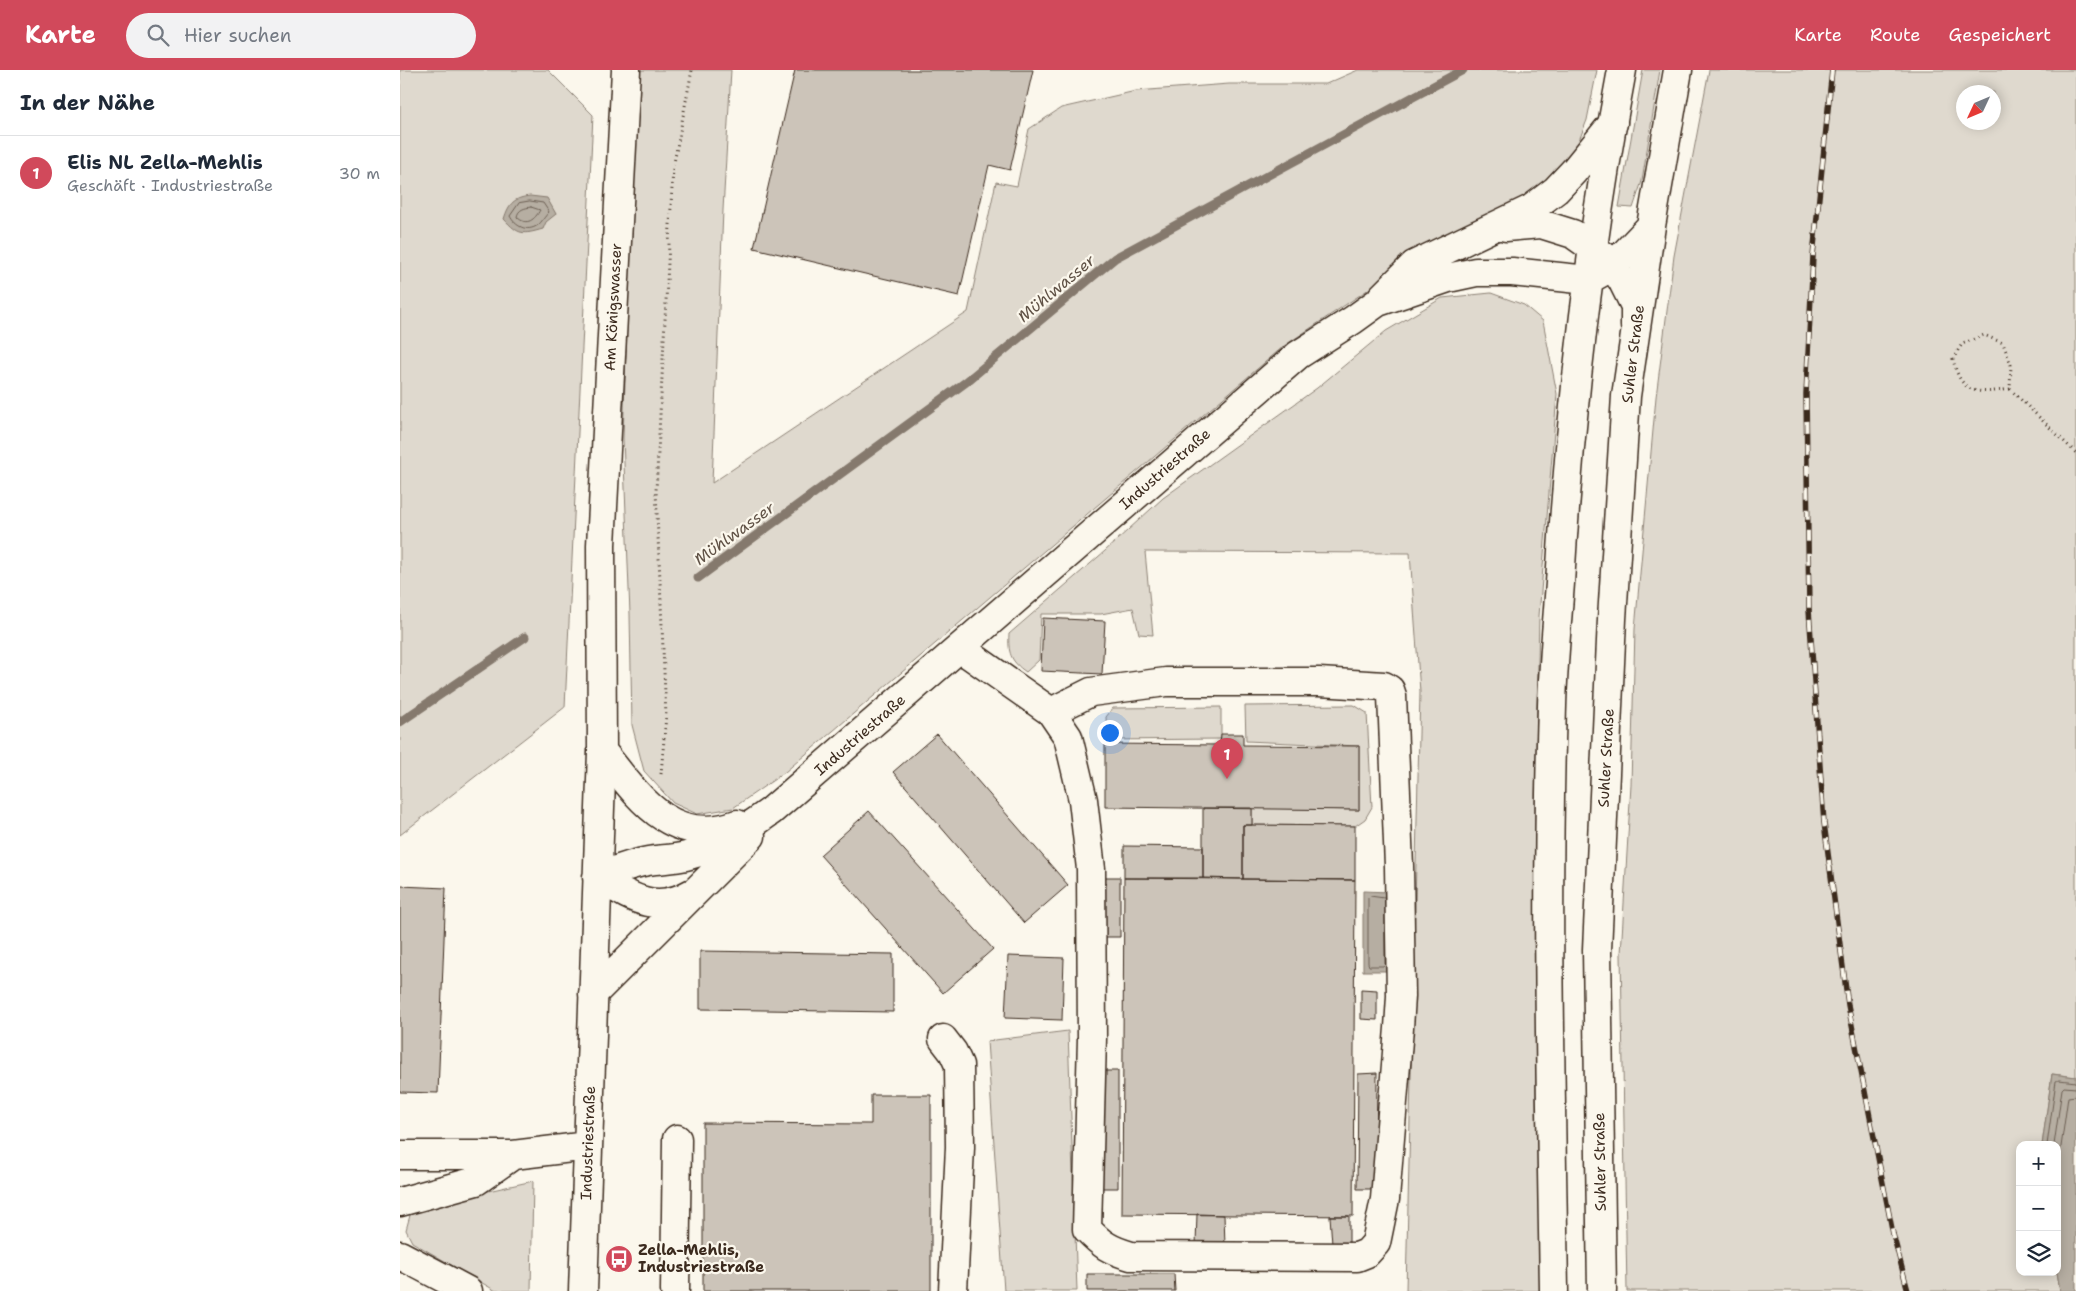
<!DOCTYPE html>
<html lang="de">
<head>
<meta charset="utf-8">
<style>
	body { margin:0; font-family:"Shantell Sans",sans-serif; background:#f2f2f3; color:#1f2937 }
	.controls { position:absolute; right:15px; bottom:15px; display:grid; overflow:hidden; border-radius:10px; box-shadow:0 2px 12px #0003 }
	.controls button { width:45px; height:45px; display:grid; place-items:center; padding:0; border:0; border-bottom:1px solid #e0e1e3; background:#fff; color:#1f2937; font:25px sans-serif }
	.compass { position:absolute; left:1556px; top:15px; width:45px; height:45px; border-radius:50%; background:#fff; box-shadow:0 2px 12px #0003; rotate:226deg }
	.you { position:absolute; left:709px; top:662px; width:18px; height:18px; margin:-12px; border:4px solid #fff; border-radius:50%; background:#1a73e8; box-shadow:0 0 0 8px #1a73e833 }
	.badge { display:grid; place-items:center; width:32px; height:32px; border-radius:50%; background:#d1495b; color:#fff; font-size:16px; font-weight:700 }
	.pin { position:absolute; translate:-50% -41px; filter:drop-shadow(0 1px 2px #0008) }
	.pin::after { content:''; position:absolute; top:26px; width:18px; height:15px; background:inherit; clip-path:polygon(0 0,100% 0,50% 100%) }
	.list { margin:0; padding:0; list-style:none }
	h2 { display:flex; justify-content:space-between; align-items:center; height:65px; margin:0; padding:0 20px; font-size:21px }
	h2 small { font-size:16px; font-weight:400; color:#747a83 }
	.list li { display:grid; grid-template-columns:32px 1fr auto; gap:15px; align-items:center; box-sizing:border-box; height:75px; padding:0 20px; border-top:1px solid #e0e1e3 }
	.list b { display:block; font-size:19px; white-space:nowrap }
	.list p { margin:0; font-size:16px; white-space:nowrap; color:#747a83 }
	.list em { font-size:16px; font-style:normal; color:#747a83 }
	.icon { flex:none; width:28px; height:28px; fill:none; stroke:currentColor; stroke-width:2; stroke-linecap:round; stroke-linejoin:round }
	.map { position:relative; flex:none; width:1676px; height:1221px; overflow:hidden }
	header { display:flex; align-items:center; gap:30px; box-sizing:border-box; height:70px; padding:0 25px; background:#d1495b; color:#fff }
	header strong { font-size:24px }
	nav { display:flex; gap:28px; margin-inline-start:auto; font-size:18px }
	.search { width:350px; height:45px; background:#f2f2f3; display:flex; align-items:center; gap:12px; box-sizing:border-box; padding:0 18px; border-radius:28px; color:#747a83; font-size:19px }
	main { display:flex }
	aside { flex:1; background:#fff }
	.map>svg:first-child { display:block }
</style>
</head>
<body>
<header>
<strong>Karte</strong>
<div class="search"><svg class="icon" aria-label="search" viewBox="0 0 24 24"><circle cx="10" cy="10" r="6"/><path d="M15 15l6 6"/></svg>Hier suchen</div>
<nav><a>Karte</a><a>Route</a><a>Gespeichert</a></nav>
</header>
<main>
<aside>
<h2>In der Nähe<small></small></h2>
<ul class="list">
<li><span class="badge">1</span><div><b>Elis NL Zella-Mehlis</b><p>Geschäft · Industriestraße</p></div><em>30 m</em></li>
</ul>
</aside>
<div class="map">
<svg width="1676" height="1221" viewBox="0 0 1676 1221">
	<rect width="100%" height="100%" fill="#fbf7ec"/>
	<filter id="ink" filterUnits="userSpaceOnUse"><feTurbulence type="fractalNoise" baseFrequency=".02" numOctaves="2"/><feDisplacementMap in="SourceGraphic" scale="10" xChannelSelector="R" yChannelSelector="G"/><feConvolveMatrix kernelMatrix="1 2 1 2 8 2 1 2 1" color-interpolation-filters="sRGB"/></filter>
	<g filter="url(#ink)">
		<!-- green -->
		<path fill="#dfd9ce" stroke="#8d8276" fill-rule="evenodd" d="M 0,0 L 148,0 L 193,45 L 165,637 L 0,765 Z
			M 238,0 L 331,0 L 323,140 L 312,413 L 568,242 L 596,112 L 617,116 L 629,59 L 661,38 L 736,21 L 829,14 L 926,14 L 958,0 L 1197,0 L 1187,50 L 1171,91 L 1134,133 L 1030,178 L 884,276 L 385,702 L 333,738 L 297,744 L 273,733 L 244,701 L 232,655 L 230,544 L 223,368 L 234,59 Z
			M 1243,0 L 1260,0 L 1242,111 L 1233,138 L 1219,137 Z
			M 1309,0 L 1676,0 L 1676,1007 L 1652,1004 L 1642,1075 L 1620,1075 L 1620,1202 L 1657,1202 L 1660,1221 L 1227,1221 L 1221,884 L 1231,715 L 1235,559 L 1256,327 L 1274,186 ZM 1564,22 L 1594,22 L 1594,52 L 1564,52 Z
			M 1091,223 L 1124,235 L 1143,251 L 1157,324 L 1139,546 L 1135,734 L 1136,1030 L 1140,1221 L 1006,1221 L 1020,622 L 1010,483 L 745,482 L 753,565 L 739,564 L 733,538 L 701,544 L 641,544 L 639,590 L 626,602 C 610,591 608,582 609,564 L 705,481 L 763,428 L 917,318 L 986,261 L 1042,228 Z
			M 954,635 L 967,643 L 972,737 L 965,749 L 955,756 L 852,755 L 852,738 L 959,740 L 959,676 L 846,671 L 845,636 Z
			M 821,637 L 821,669 L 707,670 L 706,647 L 713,638 Z
			M 668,961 L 677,1221 L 604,1221 L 587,971 Z
			M 133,1111 L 131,1221 L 96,1221 L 12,1172 L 6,1160 L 12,1138 Z"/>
		<!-- water -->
		<path fill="#b6aea2" stroke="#85796d" d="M 130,126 L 147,128 L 156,144 L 146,152 L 143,159 C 122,165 119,165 104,149 C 109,133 114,128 130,126 Z
			M 963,821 L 990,822 L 990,901 L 963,901 Z
			M 1652,1004 L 1676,1007 L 1676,1221 L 1660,1221 L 1657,1202 L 1657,1075 L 1642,1075 Z"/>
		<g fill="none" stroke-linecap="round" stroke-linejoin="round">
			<!-- shore -->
			<path stroke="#6c5f53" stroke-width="1" d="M 130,131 L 143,133 L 149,142 C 145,146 141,153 138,155 C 127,163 115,156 110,146 L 119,133 Z
				M 131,137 L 140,140 C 135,149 127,157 117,147 C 118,139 125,138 131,137 Z
				M 984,828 L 970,826 L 968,828 L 968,893 L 969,896 L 983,896 L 985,894 L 985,845
				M 1647,1075 L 1656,1011 L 1659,1010 L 1676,1012
				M 1654,1075 L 1662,1019 L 1664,1017 L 1676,1018
				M 1657,1086 L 1661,1077 L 1668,1027 L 1676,1026"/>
			<!-- stream -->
			<path stroke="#85796d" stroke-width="9" d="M 298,508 L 566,312 L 715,188 L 1063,0
				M 0,652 L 125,567"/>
		</g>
		<!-- building -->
		<path fill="#ccc4b9" stroke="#3b2a1e" d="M 395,0 L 633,0 L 610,100 L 589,95 L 559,226 L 354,178 Z
			M 643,548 L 705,551 L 702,604 L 641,601 Z
			M 537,664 L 668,815 L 624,853 L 493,702 Z
			M 821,664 L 843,664 L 843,675 L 959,676 L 959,740 L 705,737 L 705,674 L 820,675 Z
			M 803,738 L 852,738 L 852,755 L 843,755 L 843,809 L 803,808 Z
			M 469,741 L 593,879 L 543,923 L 420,785 Z
			M 843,755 L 955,756 L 955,810 L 843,809 Z
			M 724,776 L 803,777 L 803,808 L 724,808 Z
			M 700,807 L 720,807 L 720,867 L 700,867 Z
			M 724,808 L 955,810 L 953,1146 L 722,1144 Z
			M 0,816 L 46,818 L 38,1023 L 0,1022 Z
			M 300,881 L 493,884 L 493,942 L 300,939 Z
			M 608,886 L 664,888 L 662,950 L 605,948 Z
			M 961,919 L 977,920 L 977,950 L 961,949 Z
			M 699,1001 L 718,1001 L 718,1118 L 698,1118 Z
			M 977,1003 L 976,1119 L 957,1119 L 958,1004 Z
			M 471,1025 L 531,1025 L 531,1221 L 303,1221 L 303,1053 L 471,1054 Z
			M 797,1144 L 824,1145 L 825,1176 L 796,1175 Z
			M 930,1146 L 949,1146 L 949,1174 L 932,1174 Z
			M 687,1204 L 774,1204 L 775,1221 L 687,1221 Z"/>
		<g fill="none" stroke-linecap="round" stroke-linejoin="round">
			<!-- minor casing -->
			<g stroke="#3b2a1e" stroke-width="31">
				<path id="minor" d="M 1106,157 L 1141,154 L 1173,164 L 1204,186 L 1222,210 L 1235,236 L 1235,256
					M 982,227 L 1014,195 L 1131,139 L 1156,120 L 1174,101 L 1213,53
					M 560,578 L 651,642 L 668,667 L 683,730 L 691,799 L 692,968 L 687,1159 C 702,1175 710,1180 731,1186 L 957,1187 L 967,1183 L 976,1173 L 985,1129 L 999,958 L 1001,926 L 999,796 L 992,626 L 990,620 L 984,616 L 919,612 L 766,612 L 691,622 L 651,642
					M 202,681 C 238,726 271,778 337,754
					M 197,807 C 214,801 230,794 248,791 C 261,789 274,789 286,786 C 318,778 345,760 371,741 L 898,285 L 953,250 L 978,232 L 1048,208 L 1076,202 L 1112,202 L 1188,210
					M 197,807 C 231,827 254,845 292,823
					M 193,924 L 351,766
					M 543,969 L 553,982 L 559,995 L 560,1077 L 553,1221
					M 0,1085 L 113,1085 L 188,1076
					M 0,1132 L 76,1111 L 113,1085
					M 0,1185 L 68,1221
					M 183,1221 L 202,681 L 201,475 L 226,0
					M 275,1221 L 277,1069"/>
			</g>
			<!-- major casing -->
			<g stroke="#3b2a1e" stroke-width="31">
				<path id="major" d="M 1188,210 L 1213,196 L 1251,156
					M 1154,1221 C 1151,1026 1146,831 1152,636 C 1153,595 1157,554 1160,513 C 1170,341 1190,170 1222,0
					M 1202,1221 L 1197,880 L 1212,549 L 1226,326 L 1251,156 L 1278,0"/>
			</g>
			<!-- path -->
			<path stroke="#3b2a1e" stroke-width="3" stroke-dasharray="1 4" stroke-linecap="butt" d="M 1610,319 C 1577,324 1561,325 1553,289 L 1562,274 L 1584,265 L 1603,273 L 1611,295 L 1610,319 L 1676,383
				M 261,704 L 266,646 L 256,421 L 273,98 L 292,0"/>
			<!-- minor -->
			<use href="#minor" stroke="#fbf7ec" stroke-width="28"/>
			<!-- major -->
			<use href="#major" stroke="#fbf7ec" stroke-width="28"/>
			<!-- rail casing -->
			<g stroke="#3b2a1e" stroke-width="5.5">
				<path id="rail" d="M 1432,0 L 1413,186 L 1406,324 L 1409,540 L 1424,753 L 1448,935 L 1493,1164 L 1508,1221"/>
			</g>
			<!-- rail -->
			<use href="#rail" stroke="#fbf7ec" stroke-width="4" stroke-dasharray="11" stroke-linecap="butt"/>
		</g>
	</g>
	<!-- icons -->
	<defs>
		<g id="bus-disc" transform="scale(1.4375)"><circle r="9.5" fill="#d1495b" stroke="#fbf7ec"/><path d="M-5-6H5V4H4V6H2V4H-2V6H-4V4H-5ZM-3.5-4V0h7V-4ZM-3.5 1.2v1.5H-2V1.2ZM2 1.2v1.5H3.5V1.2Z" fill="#fff"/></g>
	</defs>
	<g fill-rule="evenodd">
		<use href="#bus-disc" x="219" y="1189"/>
	</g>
	<g text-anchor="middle" stroke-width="4.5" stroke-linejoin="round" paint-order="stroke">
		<!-- street labels -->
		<g font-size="15" fill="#3b2a1e" stroke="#fbf7ec">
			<text transform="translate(213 237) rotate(-87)" y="5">Am Königswasser</text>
			<text transform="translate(1233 284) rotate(-83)" y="5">Suhler Straße</text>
			<text transform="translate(765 399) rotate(-41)" y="5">Industriestraße</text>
			<text transform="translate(460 665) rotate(-41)" y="5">Industriestraße</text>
			<text transform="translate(1206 688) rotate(-87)" y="5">Suhler Straße</text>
			<text transform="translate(188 1073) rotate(-88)" y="5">Industriestraße</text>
			<text transform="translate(1200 1092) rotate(-91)" y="5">Suhler Straße</text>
		</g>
		<!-- poi labels -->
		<g font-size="15" font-weight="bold" fill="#3b2a1e" stroke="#fbf7ec" text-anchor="start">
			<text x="238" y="1185">Zella-Mehlis,<tspan x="238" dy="17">Industriestraße</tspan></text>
		</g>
		<!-- water labels -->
		<g font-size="16" font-style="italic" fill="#605246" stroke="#fbf7ec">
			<text transform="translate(656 218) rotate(-40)" y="6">Mühlwasser</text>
			<text transform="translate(334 463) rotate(-36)" y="6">Mühlwasser</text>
		</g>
	</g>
</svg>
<div class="controls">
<button>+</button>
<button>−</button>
<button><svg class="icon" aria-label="layers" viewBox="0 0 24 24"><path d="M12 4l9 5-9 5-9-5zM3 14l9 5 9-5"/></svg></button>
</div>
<svg class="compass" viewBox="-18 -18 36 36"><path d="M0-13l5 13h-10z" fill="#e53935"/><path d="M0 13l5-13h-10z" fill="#747a83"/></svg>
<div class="you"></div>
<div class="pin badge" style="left:827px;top:709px">1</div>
</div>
</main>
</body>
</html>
